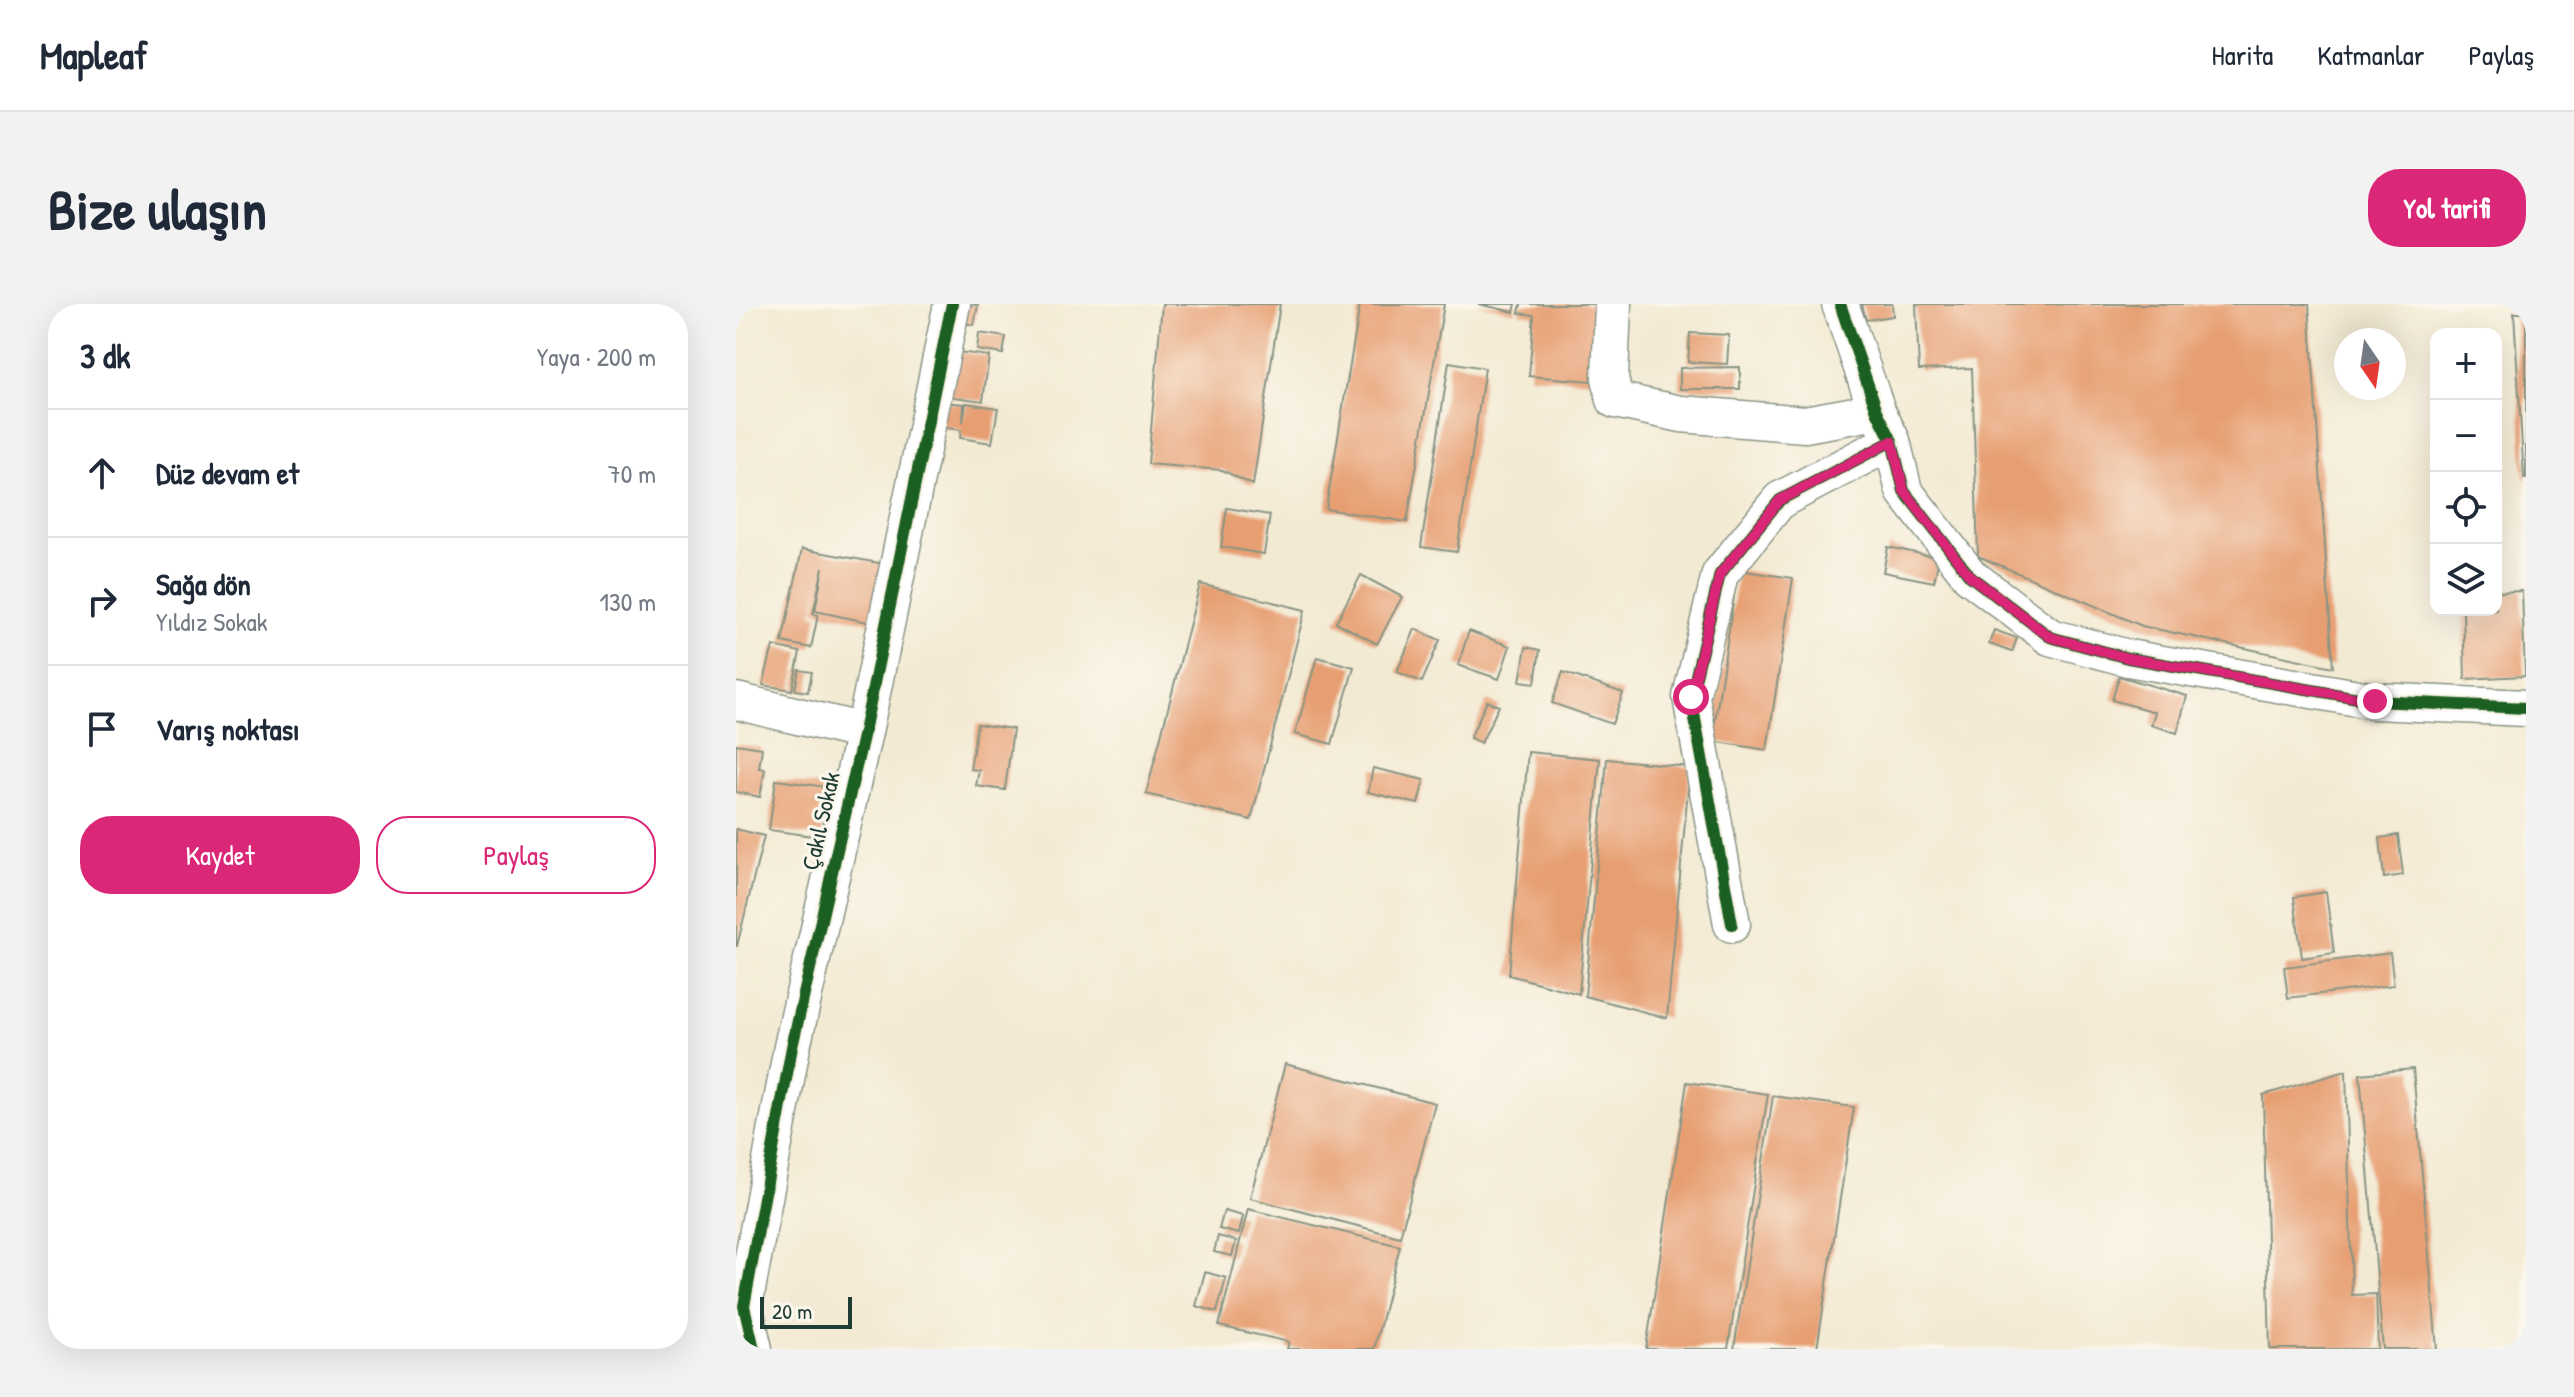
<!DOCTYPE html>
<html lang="tr">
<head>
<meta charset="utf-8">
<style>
	body { margin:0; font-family:"Patrick Hand",sans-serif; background:#f2f2f3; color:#1f2937 }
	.controls { position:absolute; right:24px; top:24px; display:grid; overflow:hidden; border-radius:16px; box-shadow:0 8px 32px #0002 }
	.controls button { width:72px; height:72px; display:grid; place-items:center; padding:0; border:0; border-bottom:2px solid #e0e1e3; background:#fff; color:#1f2937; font:40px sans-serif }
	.compass { position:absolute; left:1598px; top:24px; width:72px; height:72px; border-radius:50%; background:#fff; box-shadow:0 8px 32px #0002; rotate:167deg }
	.scale { position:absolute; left:24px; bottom:20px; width:92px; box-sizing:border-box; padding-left:8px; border:4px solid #1f3d34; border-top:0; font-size:22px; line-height:28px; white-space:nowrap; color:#1f3d34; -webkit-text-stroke:6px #fbf7ec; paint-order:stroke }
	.stop { position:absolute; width:24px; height:24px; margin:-18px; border:6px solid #db2777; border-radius:50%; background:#fff }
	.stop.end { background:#db2777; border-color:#fff; box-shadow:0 2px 8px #0008 }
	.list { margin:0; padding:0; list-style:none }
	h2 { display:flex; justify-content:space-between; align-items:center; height:104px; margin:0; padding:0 32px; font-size:34px }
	h2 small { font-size:26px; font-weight:400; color:#747a83 }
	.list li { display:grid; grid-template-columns:52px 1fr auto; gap:24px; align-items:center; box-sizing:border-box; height:128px; padding:0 32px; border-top:2px solid #e0e1e3 }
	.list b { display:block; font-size:30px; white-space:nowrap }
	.list p { margin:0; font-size:26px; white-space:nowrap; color:#747a83 }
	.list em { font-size:26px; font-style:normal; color:#747a83 }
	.actions { display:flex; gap:16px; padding:24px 32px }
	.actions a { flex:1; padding:18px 0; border:2px solid #db2777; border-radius:32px; text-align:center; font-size:28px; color:#db2777 }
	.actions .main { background:#db2777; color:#fff }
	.icon { flex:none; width:44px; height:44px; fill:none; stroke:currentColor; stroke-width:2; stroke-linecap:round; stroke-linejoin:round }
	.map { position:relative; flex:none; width:1790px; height:1045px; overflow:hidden; border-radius:32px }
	header { display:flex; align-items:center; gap:48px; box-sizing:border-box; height:112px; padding:0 40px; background:#fff; border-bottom:2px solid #e0e1e3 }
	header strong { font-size:38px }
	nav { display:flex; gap:44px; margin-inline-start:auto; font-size:28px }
	.intro { display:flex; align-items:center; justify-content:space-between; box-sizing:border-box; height:192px; padding:0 48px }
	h1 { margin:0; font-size:56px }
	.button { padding:20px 36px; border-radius:32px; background:#db2777; color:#fff; font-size:28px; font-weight:700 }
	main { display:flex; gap:48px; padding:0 48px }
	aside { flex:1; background:#fff; border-radius:32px; box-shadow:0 8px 32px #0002 }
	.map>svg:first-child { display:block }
</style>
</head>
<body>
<header>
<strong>Mapleaf</strong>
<nav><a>Harita</a><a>Katmanlar</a><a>Paylaş</a></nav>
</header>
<div class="intro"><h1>Bize ulaşın</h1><a class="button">Yol tarifi</a></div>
<main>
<aside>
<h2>3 dk<small>Yaya · 200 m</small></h2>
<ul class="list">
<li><svg class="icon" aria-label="ahead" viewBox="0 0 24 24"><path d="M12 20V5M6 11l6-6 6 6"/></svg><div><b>Düz devam et</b></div><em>70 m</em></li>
<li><svg class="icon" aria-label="right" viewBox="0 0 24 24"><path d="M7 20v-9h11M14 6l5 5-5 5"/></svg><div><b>Sağa dön</b><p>Yıldız Sokak</p></div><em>130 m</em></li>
<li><svg class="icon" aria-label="arrive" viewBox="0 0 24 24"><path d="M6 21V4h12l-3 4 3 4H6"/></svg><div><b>Varış noktası</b></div></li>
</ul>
<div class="actions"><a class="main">Kaydet</a><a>Paylaş</a></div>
</aside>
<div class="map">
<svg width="1790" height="1045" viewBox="0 0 1790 1045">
	<rect width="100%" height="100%" fill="#fbf7ec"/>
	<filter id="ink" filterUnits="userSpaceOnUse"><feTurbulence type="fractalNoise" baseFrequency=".0125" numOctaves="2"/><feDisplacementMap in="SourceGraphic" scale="16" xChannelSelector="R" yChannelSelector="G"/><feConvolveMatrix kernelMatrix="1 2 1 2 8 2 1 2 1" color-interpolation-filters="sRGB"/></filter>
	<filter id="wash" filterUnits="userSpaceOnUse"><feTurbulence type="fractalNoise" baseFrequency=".006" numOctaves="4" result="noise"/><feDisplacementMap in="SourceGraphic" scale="32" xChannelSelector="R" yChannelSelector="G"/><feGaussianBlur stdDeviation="1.8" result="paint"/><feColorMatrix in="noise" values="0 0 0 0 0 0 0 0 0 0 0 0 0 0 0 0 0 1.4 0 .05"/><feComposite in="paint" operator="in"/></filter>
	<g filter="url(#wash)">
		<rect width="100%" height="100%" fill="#f3ead3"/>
		<g id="blocks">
			<!-- building -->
			<path fill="#e79f72" d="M 223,0 L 242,1 L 238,21 L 219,17 Z
				M 426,0 L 544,0 L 517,181 L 486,166 L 412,160 Z
				M 624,0 L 708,0 L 671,218 L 590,205 Z
				M 742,0 L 780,0 L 778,8 Z
				M 785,0 L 862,0 L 855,77 L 793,72 L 798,11 L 783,9 Z
				M 1126,0 L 1156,0 L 1157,12 L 1130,16 Z
				M 1180,0 L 1573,0 L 1597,363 L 1406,322 L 1242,252 L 1236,64 L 1183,66 Z
				M 1778,9 L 1790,9 L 1790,175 L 1788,175 Z
				M 243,29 L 270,33 L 267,50 L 241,46 Z
				M 954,29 L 993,31 L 991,60 L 952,58 Z
				M 215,47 L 253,52 L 247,97 L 209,92 Z
				M 713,58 L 749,64 L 721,248 L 685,243 Z
				M 1004,63 L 1004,85 L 944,85 L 944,64 Z
				M 205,98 L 228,100 L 227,118 L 230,99 L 262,104 L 256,139 L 224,134 L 225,126 L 202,123 Z
				M 491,204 L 534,211 L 528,250 L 485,243 Z
				M 1152,243 L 1203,254 L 1198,278 L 1147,268 Z
				M 66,245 L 154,261 L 141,320 L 79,307 L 87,263 L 77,310 L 82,311 L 75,344 L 46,338 Z
				M 1002,266 L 1057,274 L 1031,446 L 976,437 Z
				M 625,271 L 666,293 L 641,340 L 600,318 Z
				M 464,280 L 569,306 L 515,516 L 410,490 Z
				M 1786,287 L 1789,372 L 1729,375 L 1727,306 L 1760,306 L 1760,288 Z
				M 679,325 L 704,336 L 686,378 L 661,368 Z
				M 1258,326 L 1281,334 L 1276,348 L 1253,340 Z
				M 733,327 L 774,342 L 763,375 L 722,361 Z
				M 37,342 L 64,348 L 56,386 L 27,381 Z
				M 790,343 L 804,346 L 799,379 L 784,377 Z
				M 581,353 L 618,363 L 596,440 L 559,430 Z
				M 63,366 L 76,368 L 72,388 L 59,386 Z
				M 827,368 L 887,389 L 876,420 L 816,399 Z
				M 1383,372 L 1451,392 L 1441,429 L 1415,421 L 1419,408 L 1376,396 Z
				M 751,397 L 763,402 L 745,439 L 734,434 Z
				M 241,420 L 277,425 L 269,486 L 240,482 L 243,466 L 234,465 Z
				M 0,440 L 26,444 L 23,464 L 29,465 L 24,493 L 0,488 Z
				M 792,448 L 864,455 L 843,690 L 773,671 Z
				M 871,455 L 954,463 L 931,714 L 849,692 Z
				M 637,464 L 688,476 L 682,500 L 632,488 Z
				M 40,476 L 91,483 L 85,533 L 33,526 Z
				M 0,525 L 28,532 L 1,642 L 0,642 Z
				M 1662,531 L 1667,571 L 1648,574 L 1644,534 Z
				M 1590,588 L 1598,649 L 1566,654 L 1558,593 Z
				M 1654,649 L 1658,681 L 1552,694 L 1548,663 Z
				M 549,760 L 699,799 L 664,933 L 514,894 Z
				M 1677,765 L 1701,1045 L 1647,1045 L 1624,770 Z
				M 1610,767 L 1616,991 L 1640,990 L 1642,1045 L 1534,1045 L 1527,791 Z
				M 951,778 L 1032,790 L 992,1045 L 910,1045 Z
				M 1037,792 L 1118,803 L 1081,1045 L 998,1045 Z
				M 512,905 L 664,942 L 638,1045 L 551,1045 L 553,1038 L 483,1022 Z
				M 488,907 L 507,912 L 503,930 L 483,925 Z
				M 482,932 L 500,937 L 496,952 L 478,948 Z
				M 469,968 L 490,974 L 481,1008 L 460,1002 Z"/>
		</g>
	</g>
	<g filter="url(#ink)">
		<use href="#blocks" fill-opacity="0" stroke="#899484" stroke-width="2"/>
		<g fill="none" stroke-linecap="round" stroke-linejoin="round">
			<!-- minor casing -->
			<g stroke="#899484" stroke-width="39">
				<path id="minor" d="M 877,0 L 874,74 L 879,96 L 945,110 L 1069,120 L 1141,107
					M 1104,0 L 1141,107 L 1156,137 L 1168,187 L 1234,272 L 1314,333 L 1392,354 L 1639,397 L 1790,404
					M 0,397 L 128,428
					M 996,620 L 955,393 L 984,270 L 1044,196 L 1156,137
					M 18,1045 L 8,1002 L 56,743 L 128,428 L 216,0"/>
			</g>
			<!-- minor -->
			<use href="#minor" stroke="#fff" stroke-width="36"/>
			<!-- cycleway casing -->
			<g stroke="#fbf7ec" stroke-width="17">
				<path id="cycleway" d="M 1104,0 L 1141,107 L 1156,137 L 1168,187 L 1234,272 L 1314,333 L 1392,354 L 1639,397 L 1790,404
					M 996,620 L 955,393 L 984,270 L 1044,196 L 1156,137
					M 18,1045 L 8,1002 L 56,743 L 128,428 L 216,0"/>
			</g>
			<!-- cycleway -->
			<use href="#cycleway" stroke="#1b5e20" stroke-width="12"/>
		</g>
	</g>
	<g fill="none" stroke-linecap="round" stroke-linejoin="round" filter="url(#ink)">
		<!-- route -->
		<path stroke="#db2777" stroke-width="10" d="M 955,393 L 984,270 L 1044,196 L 1156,137 L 1168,187 L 1234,272 L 1314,333 L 1392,354 L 1639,397"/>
	</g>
	<g text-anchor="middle" stroke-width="6" stroke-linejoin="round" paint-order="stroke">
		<!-- street labels -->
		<g font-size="24" fill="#1f3d34" stroke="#fbf7ec">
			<text transform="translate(85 517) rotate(-77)" y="8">Çakıl Sokak</text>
		</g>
	</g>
</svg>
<div class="controls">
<button>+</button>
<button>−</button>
<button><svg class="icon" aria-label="locate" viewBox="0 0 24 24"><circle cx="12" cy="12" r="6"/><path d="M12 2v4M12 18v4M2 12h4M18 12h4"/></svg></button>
<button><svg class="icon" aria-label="layers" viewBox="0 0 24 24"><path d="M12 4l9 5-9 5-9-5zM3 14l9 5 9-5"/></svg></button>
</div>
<svg class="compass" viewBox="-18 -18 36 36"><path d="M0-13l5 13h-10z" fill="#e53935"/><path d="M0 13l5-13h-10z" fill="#747a83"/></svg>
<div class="scale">20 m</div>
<div class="stop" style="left:955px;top:393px"></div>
<div class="stop end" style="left:1639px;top:397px"></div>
</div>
</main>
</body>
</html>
